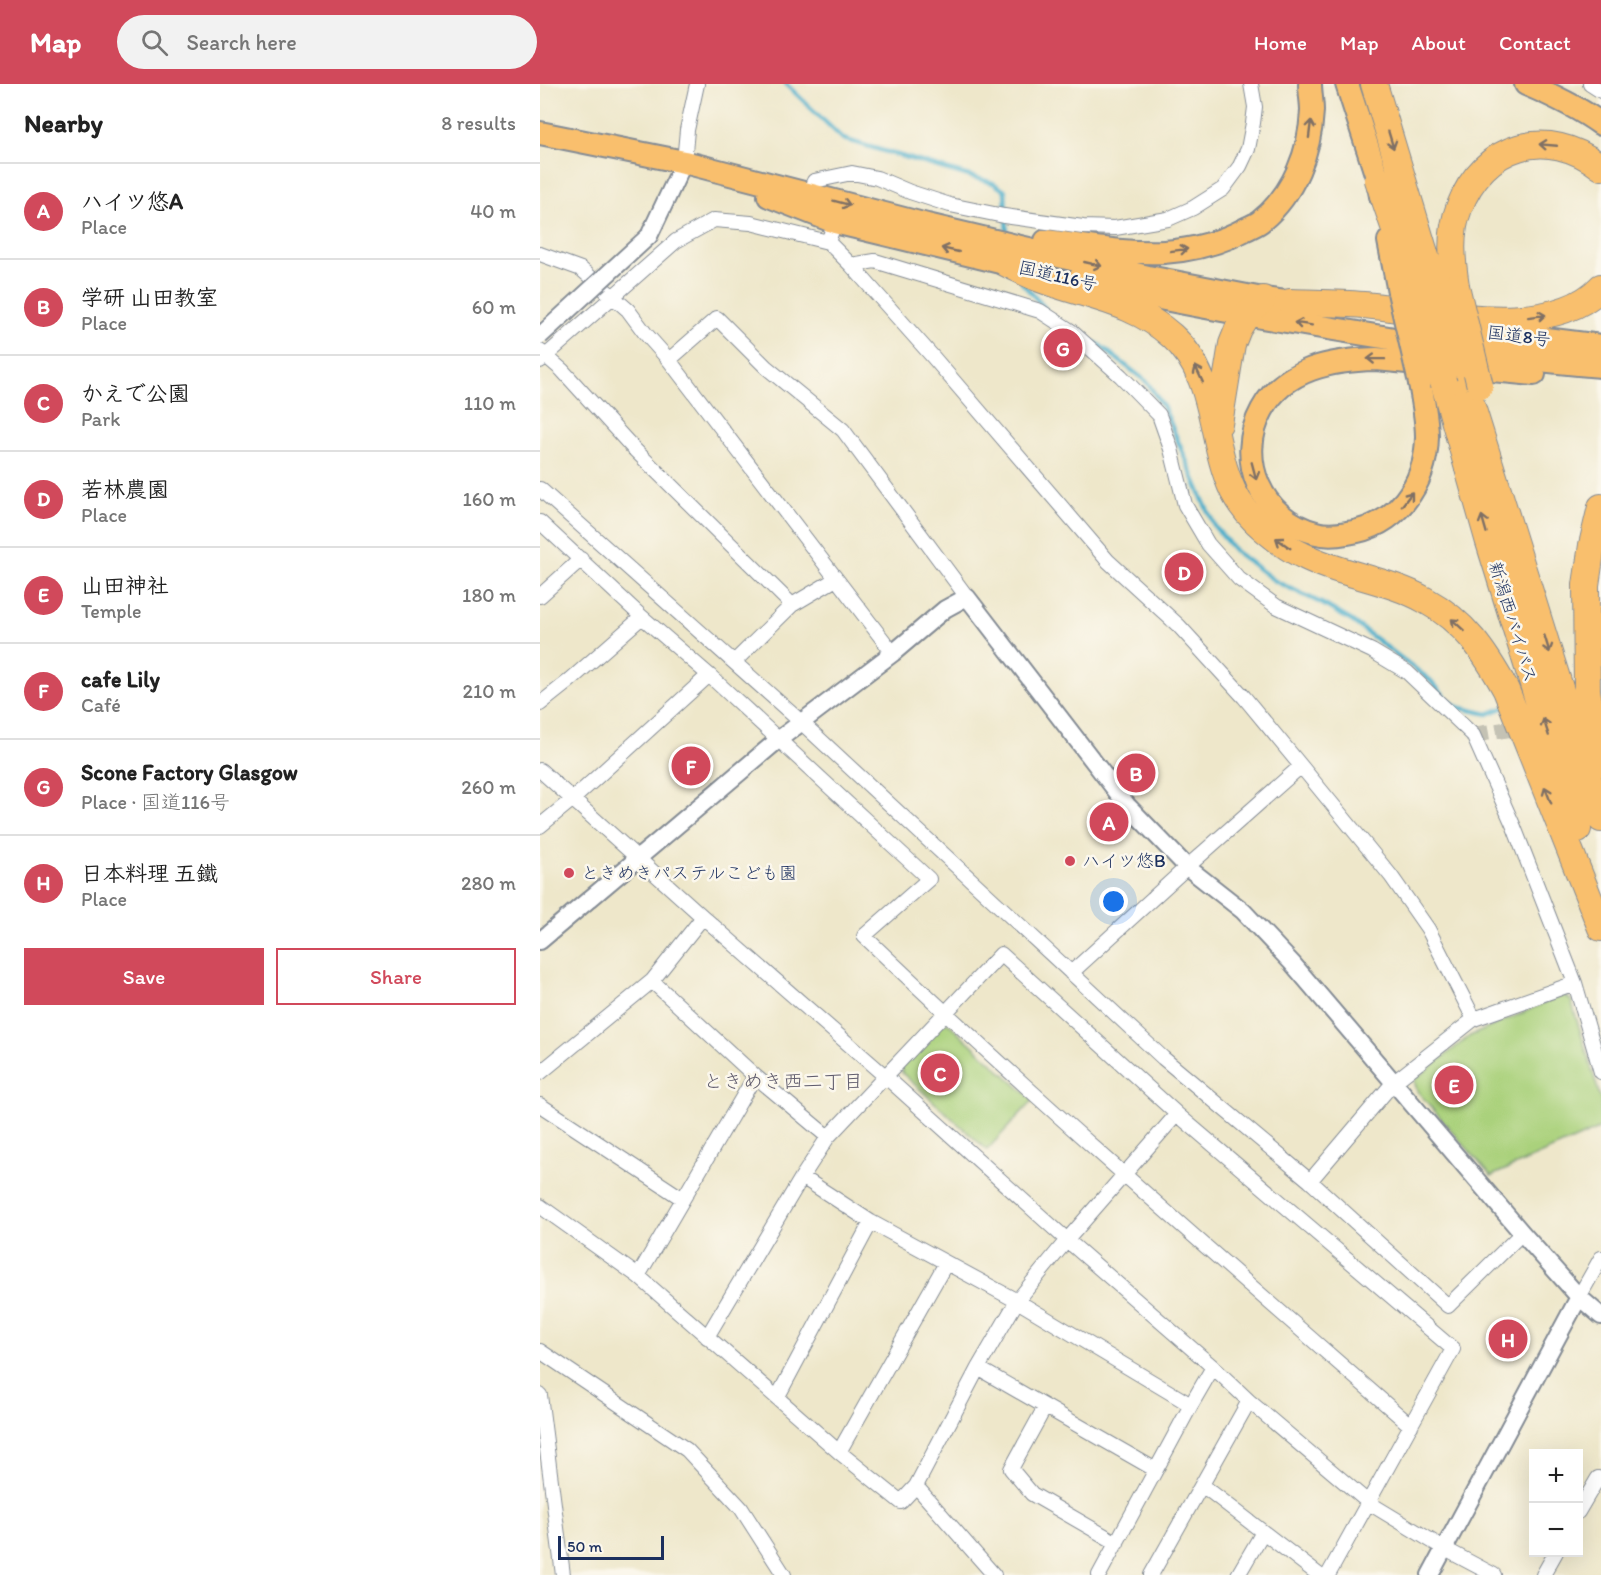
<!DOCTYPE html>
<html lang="en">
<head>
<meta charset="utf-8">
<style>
	body { margin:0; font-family:Itim,"Klee One",sans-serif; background:#f2f2f2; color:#222 }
	.controls { position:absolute; right:18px; bottom:18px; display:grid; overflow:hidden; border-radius:0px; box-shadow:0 6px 24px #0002 }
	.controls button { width:54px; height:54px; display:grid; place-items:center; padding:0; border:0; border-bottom:2px solid #e0e0e0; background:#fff; color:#222; font:30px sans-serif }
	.scale { position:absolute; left:18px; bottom:15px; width:106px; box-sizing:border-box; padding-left:6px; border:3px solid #1b2f5e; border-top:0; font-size:16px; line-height:21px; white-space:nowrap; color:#1b2f5e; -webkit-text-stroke:4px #fbf7ec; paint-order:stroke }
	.you { position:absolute; left:574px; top:818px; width:21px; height:21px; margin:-15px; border:4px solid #fff; border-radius:50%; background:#1a73e8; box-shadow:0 0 0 9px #1a73e833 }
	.badge { display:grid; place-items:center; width:39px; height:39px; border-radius:50%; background:#d1495b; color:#fff; font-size:20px; font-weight:700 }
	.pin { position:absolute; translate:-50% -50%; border:3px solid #fff; box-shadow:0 2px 6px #0006 }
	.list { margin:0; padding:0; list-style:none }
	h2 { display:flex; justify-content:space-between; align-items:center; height:78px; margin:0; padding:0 24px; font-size:26px }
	h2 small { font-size:20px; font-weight:400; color:#767676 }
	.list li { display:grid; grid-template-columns:39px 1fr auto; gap:18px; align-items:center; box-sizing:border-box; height:96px; padding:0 24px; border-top:2px solid #e0e0e0 }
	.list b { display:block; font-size:22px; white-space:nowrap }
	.list p { margin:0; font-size:20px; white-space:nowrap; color:#767676 }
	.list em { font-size:20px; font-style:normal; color:#767676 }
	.actions { display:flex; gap:12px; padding:18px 24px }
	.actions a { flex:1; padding:14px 0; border:2px solid #d1495b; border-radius:0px; text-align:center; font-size:21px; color:#d1495b }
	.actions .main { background:#d1495b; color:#fff }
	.icon { flex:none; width:33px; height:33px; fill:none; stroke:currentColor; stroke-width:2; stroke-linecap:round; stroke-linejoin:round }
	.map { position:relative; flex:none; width:1061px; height:1491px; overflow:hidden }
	header { display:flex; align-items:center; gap:36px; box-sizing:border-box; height:84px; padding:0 30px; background:#d1495b; color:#fff }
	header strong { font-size:28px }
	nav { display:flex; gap:33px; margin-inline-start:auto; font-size:21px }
	.search { width:420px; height:54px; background:#f2f2f2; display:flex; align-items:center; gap:15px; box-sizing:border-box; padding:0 21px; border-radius:33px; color:#767676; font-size:22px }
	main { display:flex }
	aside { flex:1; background:#fff }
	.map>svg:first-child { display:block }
</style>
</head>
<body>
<header>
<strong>Map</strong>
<div class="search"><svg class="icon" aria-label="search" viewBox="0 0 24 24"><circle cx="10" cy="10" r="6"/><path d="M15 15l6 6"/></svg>Search here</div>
<nav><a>Home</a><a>Map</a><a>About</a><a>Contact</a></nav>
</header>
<main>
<aside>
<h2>Nearby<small>8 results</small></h2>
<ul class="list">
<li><span class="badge">A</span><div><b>ハイツ悠A</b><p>Place</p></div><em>40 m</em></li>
<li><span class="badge">B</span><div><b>学研 山田教室</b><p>Place</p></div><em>60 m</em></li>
<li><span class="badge">C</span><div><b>かえで公園</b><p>Park</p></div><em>110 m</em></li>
<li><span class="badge">D</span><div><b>若林農園</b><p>Place</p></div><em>160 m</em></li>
<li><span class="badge">E</span><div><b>山田神社</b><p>Temple</p></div><em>180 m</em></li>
<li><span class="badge">F</span><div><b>cafe Lily</b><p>Café</p></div><em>210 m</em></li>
<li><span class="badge">G</span><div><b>Scone Factory Glasgow</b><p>Place · 国道116号</p></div><em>260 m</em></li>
<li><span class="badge">H</span><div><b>日本料理 五鐵</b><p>Place</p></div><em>280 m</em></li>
</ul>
<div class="actions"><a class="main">Save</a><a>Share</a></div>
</aside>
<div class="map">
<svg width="1061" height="1491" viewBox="0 0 1061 1491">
	<rect width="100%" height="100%" fill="#fbf7ec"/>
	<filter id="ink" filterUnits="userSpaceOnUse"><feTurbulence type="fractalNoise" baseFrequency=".0167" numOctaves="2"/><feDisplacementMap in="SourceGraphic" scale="12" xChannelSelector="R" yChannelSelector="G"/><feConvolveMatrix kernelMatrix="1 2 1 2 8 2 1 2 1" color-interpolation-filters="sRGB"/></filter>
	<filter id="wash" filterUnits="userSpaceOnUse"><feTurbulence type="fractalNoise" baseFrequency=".008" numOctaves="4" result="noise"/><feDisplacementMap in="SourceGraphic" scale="24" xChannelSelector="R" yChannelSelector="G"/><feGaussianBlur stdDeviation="1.35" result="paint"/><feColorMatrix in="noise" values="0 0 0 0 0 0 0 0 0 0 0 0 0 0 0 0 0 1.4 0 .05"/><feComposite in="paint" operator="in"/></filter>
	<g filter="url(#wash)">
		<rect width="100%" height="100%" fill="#eee7ca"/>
		<!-- green -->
		<path fill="#aad17b" stroke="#62806c" stroke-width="1.5" d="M 1023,911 L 1031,916 L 1061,1016 L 1061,1044 L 951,1092 L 877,1007 L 874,996 L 930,952 Z
			M 408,939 L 493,1016 L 447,1066 L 362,989 L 362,982 L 401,940 Z"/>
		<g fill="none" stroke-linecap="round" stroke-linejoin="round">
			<!-- stream -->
			<path stroke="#4cafcb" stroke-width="4.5" d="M 246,0 L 303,55 L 453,99 L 465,107 L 467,152
				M 482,199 L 505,224
				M 550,257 L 558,260 L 607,298 L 624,324 L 662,414 L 675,443 L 695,467 L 735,497 L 781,519 L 812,537 L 890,596 L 908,616 L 917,623 L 948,630 L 965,623"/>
		</g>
	</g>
	<g filter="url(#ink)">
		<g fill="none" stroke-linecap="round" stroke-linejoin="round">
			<!-- tertiary-tunnel -->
			<path stroke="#c4c2b4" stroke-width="16" stroke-dasharray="16 8" stroke-linecap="butt" d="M 933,651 L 988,642"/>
			<!-- minor casing -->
			<g stroke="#848b94" stroke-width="16">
				<path id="minor" d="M 1050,0 L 1061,7
					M 144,78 L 147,46 L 157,0
					M 268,110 L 274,97 L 312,89 L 337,94 L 370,108 L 410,121 L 464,132 L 543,143 L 575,144 L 628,135 L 653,124 L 683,105 L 700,82 L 708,65 L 713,39 L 715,23 L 711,0
					M 295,138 L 288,158 L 311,181 L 393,273 L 568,477 L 639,542 L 704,613 L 761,682 L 851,792 L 888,845 L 934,935
					M 0,170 L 41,185 L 88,226 L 105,249 L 129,276 L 353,569
					M 311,181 L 335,177 L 500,227 L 531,247 L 581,292 L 619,331 L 631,365 L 645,421 L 668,460 L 699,495 L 736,522 L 832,567 L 867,588 L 933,651 L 974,743 L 1035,899 L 1061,988
					M 0,267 L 22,286 L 94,365 L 252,521
					M 129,276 L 177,234 L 226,283 L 303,346 L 427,513
					M 0,277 L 136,157 L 174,136 L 211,139 L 288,158
					M 0,405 L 261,638 L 623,974 L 770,1097 L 908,1222 L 982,1149
					M 0,438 L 102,533 L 169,591 L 389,795 L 324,852 C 501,1021 687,1181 871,1342
					M 0,512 L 41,475
					M 194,578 L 252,521 L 296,495
					M 0,620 L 29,597 L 102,533
					M 0,686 L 163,833 L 345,992 L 527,1156 L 673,1283 L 709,1317 L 829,1419 L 905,1465 L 954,1491
					M 0,742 L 33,715 L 169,591
					M 531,889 L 647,783 L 761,682
					M 112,897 L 215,992 L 288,1053
					M 0,989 L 112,897 L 163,833
					M 0,1021 L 143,1115
					M 262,1093 L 331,1138 L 477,1217 L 651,1321 L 673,1283
					M 770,1097 L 853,999 L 934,935 L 1035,899
					M 0,1122 L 98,1192 L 299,1368 L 361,1418 L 376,1402 L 438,1284 L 477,1217 L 527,1156 L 637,1030
					M 98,1192 L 215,992
					M 1039,1213 L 1061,1174
					M 167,1253 L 262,1093 L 288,1053 L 461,870 L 637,1030 L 913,1265 L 788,1491
					M 0,1267 L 147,1366 L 201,1424 L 244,1491
					M 438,1284 L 616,1386
					M 0,1311 L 23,1491
					M 237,1314 L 331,1138
					M 505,1323 L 471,1385 L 492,1410 L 577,1459
					M 299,1368 L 406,1179
					M 662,1401 L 779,1491
					M 376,1402 L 454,1491
					M 1038,1428 L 1058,1394 L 1061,1397
					M 559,1491 L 651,1321
					M 611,1491 L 709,1317
					M 698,1491 L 723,1448
					M 1003,1491 L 1016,1468"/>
			</g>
			<!-- tertiary casing -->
			<g stroke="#848b94" stroke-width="20">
				<path id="tertiary" d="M 109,152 L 144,78
					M 0,857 L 238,656 L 353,569 L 405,525 L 427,513 L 587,721 L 647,783 L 703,827 L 752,879 L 982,1149 L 1039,1213 L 1061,1232
					M 890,1491 L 1039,1213"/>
			</g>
			<!-- trunk casing -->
			<g stroke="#848b94" stroke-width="26">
				<path id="trunk" d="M 807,0 L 838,96 L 841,112
					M 986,0 C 1012,11 1038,23 1061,40
					M 0,49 L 144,78 L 387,141 L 608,193 L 723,215 L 768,221
					M 229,112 L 295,138 L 485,184
					M 506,157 C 545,162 585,170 624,168 C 654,166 680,159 706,145 C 712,142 718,140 722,136 C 754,109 770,68 772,27 C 772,18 770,9 770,0
					M 849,157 L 859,208
					M 538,196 C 634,219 732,235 830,251 C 907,263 983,276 1061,282
					M 911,243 L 1061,262
					M 880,299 C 883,317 887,335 887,353 C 886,401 856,443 807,449 C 796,451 787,452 776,449 C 721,435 695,375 722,326 C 744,284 793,276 836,275 L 994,290"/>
			</g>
			<!-- motorway casing -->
			<g stroke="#848b94" stroke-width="28">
				<path id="motorway" d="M 834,0 L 897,209
					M 838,96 L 876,207
					M 467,180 C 478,185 489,191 500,195 C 547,213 593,217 632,252 C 677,292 669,356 693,407 C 700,421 712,435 724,445 C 736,455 748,465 762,471 C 801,491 847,495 885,516 C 925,538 945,568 966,606 L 1061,844
					M 916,202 C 912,176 909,150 919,124 C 943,60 1007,41 1061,83
					M 750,218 C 774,219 799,219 823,221 C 890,226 1009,258 1061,203
					M 904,300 L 948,455 L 1038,745
					M 925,300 L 1061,735
					M 679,340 L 692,260 L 698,245 L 707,231 L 723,215
					M 1061,423 L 1052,461 L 1046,501 L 1047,607 L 1057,663 L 1061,679"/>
			</g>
			<!-- minor -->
			<use href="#minor" stroke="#fff" stroke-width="14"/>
			<!-- tertiary -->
			<use href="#tertiary" stroke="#fff" stroke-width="16"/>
			<!-- trunk -->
			<use href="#trunk" stroke="#f9bf6d" stroke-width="22"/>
			<!-- motorway -->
			<use href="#motorway" stroke="#f9bf6d" stroke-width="26"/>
			<!-- tertiary-bridge casing -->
			<g stroke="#848b94" stroke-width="20" stroke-linecap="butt">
				<path id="tertiary-bridge" d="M 0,252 L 109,152"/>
			</g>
			<!-- trunk-bridge casing -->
			<g stroke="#848b94" stroke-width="26" stroke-linecap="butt">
				<path id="trunk-bridge" d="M 859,208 L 880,299"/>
			</g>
			<!-- motorway-bridge casing -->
			<g stroke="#848b94" stroke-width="28" stroke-linecap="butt">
				<path id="motorway-bridge" d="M 916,202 L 940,302
					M 876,207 L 904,300
					M 897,209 L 919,280"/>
			</g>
			<!-- tertiary-bridge -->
			<use href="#tertiary-bridge" stroke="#fff" stroke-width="16"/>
			<!-- trunk-bridge -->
			<use href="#trunk-bridge" stroke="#f9bf6d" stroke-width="22"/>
			<!-- motorway-bridge -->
			<use href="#motorway-bridge" stroke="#f9bf6d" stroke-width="26"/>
		</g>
		<!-- one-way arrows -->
		<defs><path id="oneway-shaft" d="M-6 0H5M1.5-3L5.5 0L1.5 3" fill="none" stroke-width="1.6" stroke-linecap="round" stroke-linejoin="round" transform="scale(1.5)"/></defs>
		<g stroke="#7f7065">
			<use href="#oneway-shaft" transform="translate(770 45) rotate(-83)"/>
			<use href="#oneway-shaft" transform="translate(851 56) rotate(73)"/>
			<use href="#oneway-shaft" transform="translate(1008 61) rotate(-175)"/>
			<use href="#oneway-shaft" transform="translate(302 119) rotate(15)"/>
			<use href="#oneway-shaft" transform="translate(410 166) rotate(-167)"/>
			<use href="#oneway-shaft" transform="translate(639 166) rotate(-7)"/>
			<use href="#oneway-shaft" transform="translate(553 180) rotate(13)"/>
			<use href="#oneway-shaft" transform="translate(997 232) rotate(-7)"/>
			<use href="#oneway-shaft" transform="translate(763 240) rotate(-171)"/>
			<use href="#oneway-shaft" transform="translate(836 275) rotate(-179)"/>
			<use href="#oneway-shaft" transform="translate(659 290) rotate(-115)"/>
			<use href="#oneway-shaft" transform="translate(714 387) rotate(75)"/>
			<use href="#oneway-shaft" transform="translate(867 415) rotate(-53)"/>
			<use href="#oneway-shaft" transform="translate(944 440) rotate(-106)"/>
			<use href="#oneway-shaft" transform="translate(743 459) rotate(-145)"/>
			<use href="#oneway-shaft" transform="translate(918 541) rotate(-138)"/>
			<use href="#oneway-shaft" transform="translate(1007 560) rotate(73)"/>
			<use href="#oneway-shaft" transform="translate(1006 643) rotate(-108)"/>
			<use href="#oneway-shaft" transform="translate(1008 711) rotate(-111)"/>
		</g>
	</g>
	<!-- markers -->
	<g fill="#d1495b" stroke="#fbf7ec" stroke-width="2">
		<circle cx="530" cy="777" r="6"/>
		<circle cx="29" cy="789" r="6"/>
	</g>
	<g text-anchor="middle" stroke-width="5" stroke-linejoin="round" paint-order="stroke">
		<!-- street labels -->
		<g font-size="18" fill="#1b2f5e" stroke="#fbf7ec">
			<text transform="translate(518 192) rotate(13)" y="6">国道116号</text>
			<text transform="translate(979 252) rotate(7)" y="6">国道8号</text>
			<text transform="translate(973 538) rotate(73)" y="6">新潟西バイパス</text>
		</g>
		<!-- poi labels -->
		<g font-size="18" fill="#1b2f5e" stroke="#fbf7ec" text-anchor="start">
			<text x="542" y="783">ハイツ悠B</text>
			<text x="41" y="795">ときめきパステルこども園</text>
		</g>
		<!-- neighbourhood labels -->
		<g font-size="20" fill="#605c6d" stroke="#fbf7ec">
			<text x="243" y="1004">ときめき西二丁目</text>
		</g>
	</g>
</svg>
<div class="controls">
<button>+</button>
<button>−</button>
</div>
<div class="scale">50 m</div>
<div class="you"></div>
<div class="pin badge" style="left:569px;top:738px">A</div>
<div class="pin badge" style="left:596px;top:689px">B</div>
<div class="pin badge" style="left:400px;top:989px">C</div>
<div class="pin badge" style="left:644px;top:488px">D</div>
<div class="pin badge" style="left:914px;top:1001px">E</div>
<div class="pin badge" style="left:151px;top:682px">F</div>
<div class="pin badge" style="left:523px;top:264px">G</div>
<div class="pin badge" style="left:968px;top:1255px">H</div>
</div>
</main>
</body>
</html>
